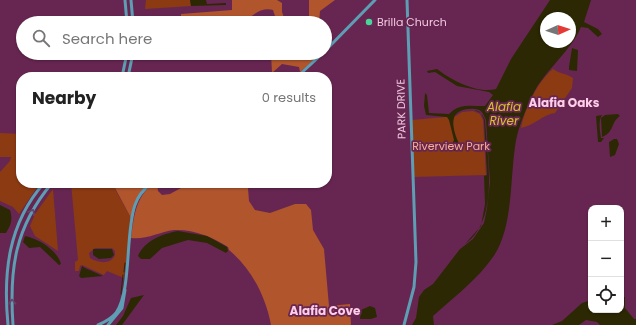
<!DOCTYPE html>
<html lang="en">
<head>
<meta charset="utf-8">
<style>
	body { margin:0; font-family:Poppins,sans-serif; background:#f2f2f2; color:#222 }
	.controls { position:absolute; right:12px; bottom:12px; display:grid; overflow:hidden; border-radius:8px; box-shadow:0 1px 3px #0004 }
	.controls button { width:36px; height:36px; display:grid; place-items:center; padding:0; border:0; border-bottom:1px solid #e0e0e0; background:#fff; color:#222; font:20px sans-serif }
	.compass { position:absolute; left:540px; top:12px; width:36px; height:36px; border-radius:50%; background:#fff; box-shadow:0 1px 3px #0004; rotate:87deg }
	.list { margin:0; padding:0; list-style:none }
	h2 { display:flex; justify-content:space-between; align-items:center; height:52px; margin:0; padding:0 16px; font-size:17px }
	h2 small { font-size:13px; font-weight:400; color:#767676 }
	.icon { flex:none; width:22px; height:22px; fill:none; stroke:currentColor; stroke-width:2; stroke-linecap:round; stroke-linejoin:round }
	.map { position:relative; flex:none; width:636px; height:325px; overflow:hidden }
	.search { position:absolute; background:#fff; box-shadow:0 1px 3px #0004; left:16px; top:16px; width:316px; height:44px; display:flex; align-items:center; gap:10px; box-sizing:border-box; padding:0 14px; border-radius:22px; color:#767676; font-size:15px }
	.panel { position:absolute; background:#fff; box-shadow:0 1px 3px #0004; left:16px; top:72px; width:316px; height:116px; border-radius:16px }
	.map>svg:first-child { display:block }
</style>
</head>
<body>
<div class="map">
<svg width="636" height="325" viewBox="0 0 636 325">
	<rect width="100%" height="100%" fill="#672651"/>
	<!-- green -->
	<path fill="#8c3a12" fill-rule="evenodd" d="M 146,0 L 190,0 L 191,6 L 145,9 Z
		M 173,19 L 192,19 L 200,23 L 163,23 Z
		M 553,69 C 559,74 566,73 573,78 L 572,88 L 555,113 C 542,115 535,125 521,128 C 525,109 537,82 553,69 Z
		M 473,111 L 480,114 L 483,120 L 486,175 L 413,177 L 412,120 L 456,116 L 462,112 Z
		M 0,133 L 21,134 L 21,183 L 40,183 L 19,214 L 13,207 L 0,201 L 0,172 L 10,161 L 11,157 L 0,157 Z
		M 71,183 L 118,183 L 115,189 L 130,216 L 131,223 L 124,278 L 107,271 L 104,275 L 82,265 L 80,266 L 79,271 L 75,271 L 75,262 L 78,260 ZM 95,248 L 112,248 L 115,251 L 115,255 C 111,265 98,263 90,258 L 89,253 Z
		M 53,189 L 58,251 L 35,236 L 30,226 L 35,214 Z"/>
	<!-- forest -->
	<path fill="#b1552d" d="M 232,0 L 277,0 L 282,3 L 282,12 L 286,23 L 273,23 L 276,19 L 273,10 C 262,7 251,15 245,23 L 200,23 L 192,19 L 181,19 L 181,14 L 232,10 Z
		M 309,0 L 335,0 L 320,11 L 319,23 L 309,23 Z
		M 271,53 L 322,53 L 300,72 L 299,67 L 282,64 L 272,73 Z
		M 118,183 L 149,183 C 137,194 132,206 131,223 L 130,216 L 115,188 Z
		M 153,183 L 157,183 L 158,191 L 162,195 L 170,194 L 190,183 L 249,183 L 253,185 L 248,188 L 249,201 L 255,210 L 270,213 L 295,204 L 306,204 L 311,210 L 313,230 L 324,249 L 329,306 L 350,304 L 351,325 L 271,325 C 266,297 251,268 229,250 L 228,247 C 213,237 193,229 174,230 C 159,232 146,240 131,238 C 134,216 135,199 153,183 Z"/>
	<!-- water -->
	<path fill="#2c2804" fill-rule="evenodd" d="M 190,0 L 206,0 L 207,4 L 226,3 L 226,5 L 191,6 Z
		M 550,0 L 591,0 L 584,22 L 598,29 L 602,34 L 598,37 L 588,28 L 581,27 C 569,55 541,72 530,101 C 523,116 517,131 515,147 C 510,180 513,229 493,257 C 478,279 453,298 433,316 L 434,325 L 412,325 L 416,318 L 419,297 L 424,290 L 433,284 L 460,249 L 473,239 L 484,223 L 487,208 L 490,182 L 486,120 C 484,116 483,112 479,110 C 472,107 456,109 454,118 C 451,127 458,143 463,151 L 451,151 L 450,149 L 454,140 L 449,120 L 447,117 L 426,115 L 424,106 L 425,93 L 427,95 L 429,113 L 449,114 C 459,103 471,106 485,106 L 493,95 L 489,92 L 457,86 L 435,72 L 428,73 L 427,71 L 437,69 C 451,80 477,94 496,89 L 511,59 ZM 546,18 L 570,18 L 570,42 L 546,42 Z
		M 572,48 L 578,50 L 577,71 L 569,70 L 569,67 Z
		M 474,110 C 481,111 482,114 485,120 C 487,158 500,219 465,244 L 481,226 L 485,204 L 484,176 L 487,175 L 484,120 L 481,113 Z
		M 602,115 C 598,121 600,131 601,138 L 604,138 L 601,142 L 598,142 L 596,116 Z
		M 605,115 L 618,114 L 620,116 C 610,123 615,132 602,137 L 601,118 Z
		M 614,139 L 617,139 L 619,144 L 615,155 L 610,157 L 609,142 Z
		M 0,205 L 10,210 C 13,220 11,225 6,233 L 0,233 Z
		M 178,231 L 207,236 L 227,247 L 228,251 L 226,253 L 207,243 L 188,240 L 162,248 L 150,259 L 141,259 L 138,256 C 144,241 162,234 178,231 Z
		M 25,236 C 38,238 58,251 61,264 L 59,265 L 40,247 L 29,248 L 23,242 Z
		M 93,249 L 112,249 L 114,255 L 111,258 L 99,259 L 93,255 Z
		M 82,266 L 85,268 L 103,276 L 81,278 L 79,276 Z
		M 144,295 L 122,325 L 116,325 L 123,316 L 131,298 Z
		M 623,297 L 625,297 L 625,308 L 634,319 L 636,319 L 636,325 L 600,325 L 597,322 L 586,320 L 579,325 L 552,325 L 562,321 L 582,303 L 591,300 L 591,310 L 621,310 Z
		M 370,306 L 375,308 L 377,317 L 371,319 L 360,319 L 361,310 Z"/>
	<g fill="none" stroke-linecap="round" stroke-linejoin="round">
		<!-- stream -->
		<path stroke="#2c2804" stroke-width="1" d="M 124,272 L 125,263
			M 121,294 L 123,275"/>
		<!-- secondary -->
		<path stroke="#5e9eb4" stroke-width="3" d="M 125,0 L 127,23
			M 131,0 L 133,23
			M 325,51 L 375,0
			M 122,77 L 127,53
			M 128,77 L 133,53
			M 297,77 L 323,53
			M 8,325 C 3,273 8,224 44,183
			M 13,325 C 9,269 15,227 52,183
			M 98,325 C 105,322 111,319 116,313 C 132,290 125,233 135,205 C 138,196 144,189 151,183
			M 108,325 L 122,308 L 125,290
			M 404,325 L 414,287 L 416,262 L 407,0"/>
	</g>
	<!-- one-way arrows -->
	<defs><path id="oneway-chevron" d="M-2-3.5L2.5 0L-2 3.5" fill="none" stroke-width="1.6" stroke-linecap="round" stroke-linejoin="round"/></defs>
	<g stroke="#65446a">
		<use href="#oneway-chevron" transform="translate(32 212) rotate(-61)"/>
		<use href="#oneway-chevron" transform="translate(12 302) rotate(-93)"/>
	</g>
	<!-- markers -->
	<circle fill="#49d49c" stroke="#672651" stroke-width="1.5" cx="369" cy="22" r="4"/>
	<g text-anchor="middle" stroke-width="3.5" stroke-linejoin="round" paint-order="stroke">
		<!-- poi labels -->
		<g font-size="11" fill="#efc7de" stroke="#672651" text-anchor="start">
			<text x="377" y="26">Brilla Church</text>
		</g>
		<!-- street labels -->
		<g font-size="11" fill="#efc7de" stroke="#672651">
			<text transform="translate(401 109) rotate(-91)" y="4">PARK DRIVE</text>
		</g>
		<!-- park labels -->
		<g font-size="11" fill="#f9ae90" stroke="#672651">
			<text x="451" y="150">Riverview Park</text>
		</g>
		<!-- neighbourhood labels -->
		<g font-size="12" font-weight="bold" fill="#feceea" stroke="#672651">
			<text x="564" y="107">Alafia Oaks</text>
			<text x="325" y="315">Alafia Cove</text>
		</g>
		<!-- water labels -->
		<g font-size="12" font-style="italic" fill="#d5c426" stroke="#672651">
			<text x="504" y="111">Alafia<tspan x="504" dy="14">River</tspan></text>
		</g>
	</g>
</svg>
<div class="controls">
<button>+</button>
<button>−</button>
<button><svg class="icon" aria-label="locate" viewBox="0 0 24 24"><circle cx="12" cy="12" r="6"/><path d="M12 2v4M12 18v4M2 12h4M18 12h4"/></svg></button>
</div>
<svg class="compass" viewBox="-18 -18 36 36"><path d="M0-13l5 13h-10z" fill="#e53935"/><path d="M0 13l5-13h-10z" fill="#767676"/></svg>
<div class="search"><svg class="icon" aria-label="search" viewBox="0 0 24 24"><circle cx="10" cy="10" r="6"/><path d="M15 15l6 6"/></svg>Search here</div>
<section class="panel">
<h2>Nearby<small>0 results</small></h2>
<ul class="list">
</ul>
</section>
</div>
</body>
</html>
